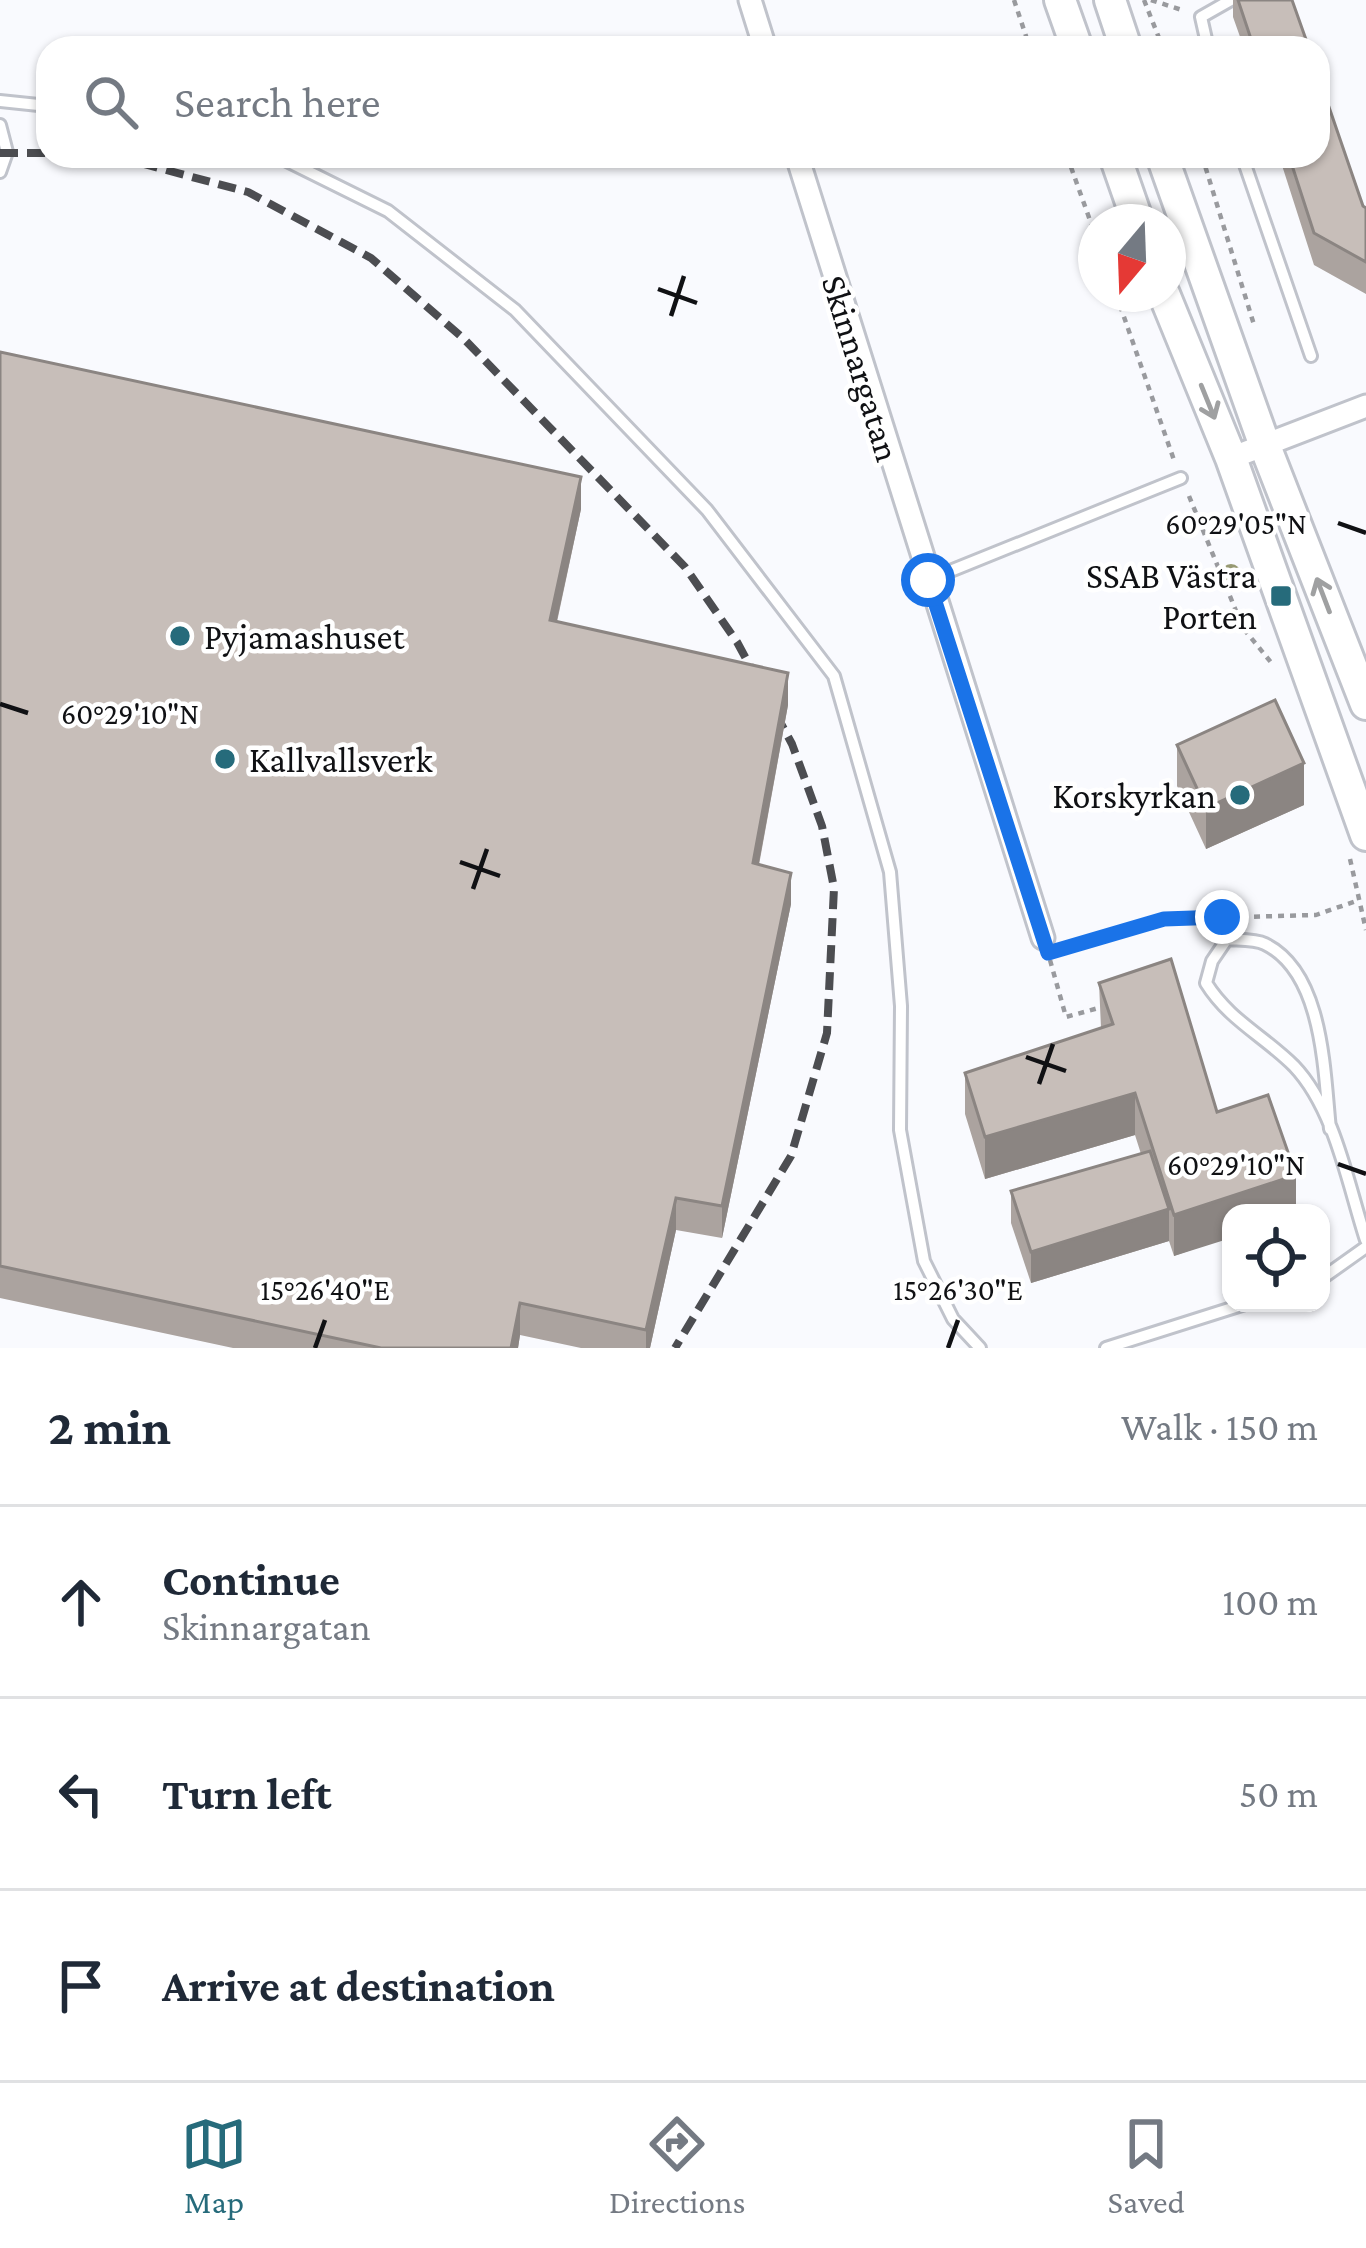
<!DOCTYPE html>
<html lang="en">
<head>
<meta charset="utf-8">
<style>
	body { margin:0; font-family:"Crimson Pro",serif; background:#f6f6f7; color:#1f2937 }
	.controls { position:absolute; right:36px; bottom:36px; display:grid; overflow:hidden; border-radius:24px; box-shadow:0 3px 9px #0004 }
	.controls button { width:108px; height:108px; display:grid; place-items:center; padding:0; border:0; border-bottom:3px solid #e0e1e3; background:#fff; color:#1f2937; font:60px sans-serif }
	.compass { position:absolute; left:1078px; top:204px; width:108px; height:108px; border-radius:50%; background:#fff; box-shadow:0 3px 9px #0004; rotate:199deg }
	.stop { position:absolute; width:36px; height:36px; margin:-27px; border:9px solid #1a73e8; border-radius:50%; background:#fff }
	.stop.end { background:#1a73e8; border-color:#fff; box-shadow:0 3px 12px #0008 }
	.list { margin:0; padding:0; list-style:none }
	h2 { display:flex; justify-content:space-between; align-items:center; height:156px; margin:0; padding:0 48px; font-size:51px }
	h2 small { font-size:39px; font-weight:400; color:#747a83 }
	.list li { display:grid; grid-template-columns:78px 1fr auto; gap:36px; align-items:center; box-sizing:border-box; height:192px; padding:0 48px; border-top:3px solid #e0e1e3 }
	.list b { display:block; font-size:45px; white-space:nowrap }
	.list p { margin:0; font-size:39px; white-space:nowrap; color:#747a83 }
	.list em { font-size:39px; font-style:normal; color:#747a83 }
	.icon { flex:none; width:66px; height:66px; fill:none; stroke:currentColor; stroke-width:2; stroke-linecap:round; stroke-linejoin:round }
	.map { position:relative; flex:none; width:1366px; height:1348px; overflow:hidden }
	.search { position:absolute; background:#fff; box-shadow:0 3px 9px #0004; left:36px; right:36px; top:36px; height:132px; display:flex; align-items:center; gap:30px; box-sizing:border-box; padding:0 42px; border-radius:36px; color:#747a83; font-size:45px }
	.sheet { height:732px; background:#fff }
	nav { display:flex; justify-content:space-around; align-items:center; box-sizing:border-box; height:168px; border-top:3px solid #e0e1e3; background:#fff; font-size:33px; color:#747a83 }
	nav a { display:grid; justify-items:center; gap:6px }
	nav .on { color:#266b7b }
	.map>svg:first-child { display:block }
</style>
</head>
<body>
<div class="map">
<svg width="1366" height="1348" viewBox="0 0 1366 1348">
	<rect width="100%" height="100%" fill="#f9fafe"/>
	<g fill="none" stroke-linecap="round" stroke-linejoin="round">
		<!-- lane casing -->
		<g stroke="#c0c3cb" stroke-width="16">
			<path id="lane" d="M 1208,48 L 1201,17 L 1231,0
				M 0,101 L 48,106
				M 0,125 L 7,152 L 0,172
				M 277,156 L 388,211 L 515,310 L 707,510 L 834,676 L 890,872 L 901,1006 L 900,1130 L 924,1261 L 953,1319 L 980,1348
				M 1242,156 L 1311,356
				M 928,580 L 1181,478
				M 1330,1129 C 1324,1073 1324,973 1265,944 C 1255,939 1238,940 1227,939 L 1212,961 L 1206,983 C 1229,1020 1264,1036 1294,1066 C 1335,1109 1348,1185 1366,1240
				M 1321,1279 L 1366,1247
				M 1106,1348 L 1248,1303"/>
		</g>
		<!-- street casing -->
		<g stroke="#c0c3cb" stroke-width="27">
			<path id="street" d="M 750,0 L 765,48
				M 797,156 L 1043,938
				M 1231,458 L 1366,406"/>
		</g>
		<!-- secondary casing -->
		<g stroke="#c0c3cb" stroke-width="36">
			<path id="secondary" d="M 1060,0 L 1077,48
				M 1110,0 L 1126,48
				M 1115,156 L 1138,222
				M 1162,156 L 1265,446 L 1366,704
				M 1164,294 L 1231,458 L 1366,835"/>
		</g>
		<!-- path -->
		<path stroke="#999a9e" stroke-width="4.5" stroke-dasharray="6 6" stroke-linecap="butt" d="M 1014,0 L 1030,48
			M 1144,0 L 1163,48
			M 1151,0 L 1185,11
			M 1067,156 L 1096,237
			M 1202,156 L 1255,328
			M 1116,294 L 1175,463
			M 1189,496 L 1243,628 L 1274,666
			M 1350,859 L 1366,930
			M 1066,947 L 1164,919 L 1316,915 L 1359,900
			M 1050,960 L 1066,1017 L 1102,1007"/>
		<!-- lane -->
		<use href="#lane" stroke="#fff" stroke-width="10"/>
		<!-- street -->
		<use href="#street" stroke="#fff" stroke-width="21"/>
		<!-- secondary -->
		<use href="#secondary" stroke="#fff" stroke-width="30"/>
		<!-- rail -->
		<path stroke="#4c4d51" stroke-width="8" stroke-dasharray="18 9" stroke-linecap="butt" d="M 0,153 L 48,153
			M 114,156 L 248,192 L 371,258 L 463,338 L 685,567 L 737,642 L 792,744 L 822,826 L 834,888 L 827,1033 L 791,1156 L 675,1348"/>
	</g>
	<!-- trees -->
	<circle fill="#979972" cx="1231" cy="574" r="10"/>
	<!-- wall -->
	<path fill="#aba39f" d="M 1233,0 L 1292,0 L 1309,48 L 1244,48 L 1233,17 Z
		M 1279,156 L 1318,156 L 1366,208 L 1366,294 L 1314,265 Z
		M 0,352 L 581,509 L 557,622 L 788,705 L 759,865 L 791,904 L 722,1238 L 676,1230 L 650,1348 L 581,1348 L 520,1335 L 518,1348 L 233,1348 L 0,1298 Z
		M 1177,745 L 1304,805 L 1206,849 L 1177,786 Z
		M 1099,983 L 1217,1112 L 1296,1213 L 1174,1256 L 1169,1241 L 1031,1283 L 1011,1223 L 1011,1191 L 1141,1154 L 1135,1135 L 985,1179 L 965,1114 L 965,1073 L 1101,1028 Z"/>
	<!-- shaded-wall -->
	<path fill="#8b8582" d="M 581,477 L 581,509 L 550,652 L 550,620 Z
		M 788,673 L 788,705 L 753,895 L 753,863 Z
		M 1304,763 L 1304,805 L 1206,849 L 1206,808 Z
		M 791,873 L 791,904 L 722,1238 L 722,1206 Z
		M 1135,1093 L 1135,1135 L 985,1179 L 985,1137 Z
		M 1296,1175 L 1296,1213 L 1231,1213 L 1231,1238 L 1174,1256 L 1174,1215 Z
		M 676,1198 L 676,1230 L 650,1348 L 646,1348 L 646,1330 Z
		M 1169,1209 L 1169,1241 L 1031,1283 L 1031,1252 Z
		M 520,1303 L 520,1335 L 518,1348 L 511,1348 Z"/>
	<!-- building -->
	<path fill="#c7beb9" stroke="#8b8582" stroke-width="3" d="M 1238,0 L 1292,0 L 1309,48 L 1254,48 Z
		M 1318,75 L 1363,206 L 1366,208 L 1366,262 L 1314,233 L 1289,156 L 1318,156 Z
		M 0,352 L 581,477 L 550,620 L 788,673 L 753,863 L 791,873 L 722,1206 L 676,1198 L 646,1330 L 520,1303 L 511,1348 L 381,1348 L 0,1266 Z
		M 1275,700 L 1304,763 L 1206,808 L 1177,745 Z
		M 1171,959 L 1217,1112 L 1268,1095 L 1296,1175 L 1174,1215 L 1135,1093 L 985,1137 L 965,1073 L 1113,1024 L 1099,983 Z
		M 1150,1151 L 1169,1209 L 1031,1252 L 1011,1191 Z"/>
	<!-- one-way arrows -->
	<defs><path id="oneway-shaft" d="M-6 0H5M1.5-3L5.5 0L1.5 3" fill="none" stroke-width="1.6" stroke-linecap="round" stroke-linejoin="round" transform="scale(3)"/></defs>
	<g stroke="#9fa0a1">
		<use href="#oneway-shaft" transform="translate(1208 402) rotate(68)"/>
		<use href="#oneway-shaft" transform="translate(1323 595) rotate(-111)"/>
	</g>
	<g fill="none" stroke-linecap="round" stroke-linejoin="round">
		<!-- route -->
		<path stroke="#1a73e8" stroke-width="15" d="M 928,580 L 1048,953 L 1164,919 L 1222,917"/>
	</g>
	<!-- ticks -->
	<path fill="none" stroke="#101114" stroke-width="4.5" d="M 658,289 L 697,303M 671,316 L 684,276M 1338,523 L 1366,533M 0,704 L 28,713M 460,862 L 500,876M 473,889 L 487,849M 1026,1057 L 1066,1071M 1039,1084 L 1053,1044M 1338,1164 L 1366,1174M 315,1348 L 325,1320M 948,1348 L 958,1320"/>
	<!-- markers -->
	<g fill="#266b7b" stroke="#fff" stroke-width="4.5">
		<rect x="1269" y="584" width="24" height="24" rx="6"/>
		<circle cx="180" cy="636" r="12"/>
		<circle cx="225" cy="759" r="12"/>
		<circle cx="1240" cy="795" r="12"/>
	</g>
	<g text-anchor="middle" stroke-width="9" stroke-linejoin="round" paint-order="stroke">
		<!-- street labels -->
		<g font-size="36" fill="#101114" stroke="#fff">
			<text transform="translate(862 368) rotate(73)" y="13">Skinnargatan</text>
		</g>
		<!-- poi labels -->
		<g font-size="36" fill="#101114" stroke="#fff" text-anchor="end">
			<text x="1257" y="588">SSAB Västra<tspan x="1257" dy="41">Porten</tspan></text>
			<text x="204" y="649" text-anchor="start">Pyjamashuset</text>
			<text x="249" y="772" text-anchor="start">Kallvallsverk</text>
			<text x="1216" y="808">Korskyrkan</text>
		</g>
	</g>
	<g font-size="30" text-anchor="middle" fill="#101114" stroke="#fff" stroke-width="9" stroke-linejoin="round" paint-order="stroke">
		<text x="1236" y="534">60°29'05"N</text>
		<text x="130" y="724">60°29'10"N</text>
		<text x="1236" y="1175">60°29'10"N</text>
		<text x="325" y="1300">15°26'40"E</text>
		<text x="958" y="1300">15°26'30"E</text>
	</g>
</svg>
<div class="controls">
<button><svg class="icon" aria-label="locate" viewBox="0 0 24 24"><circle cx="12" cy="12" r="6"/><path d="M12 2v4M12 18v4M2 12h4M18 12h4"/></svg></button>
</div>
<svg class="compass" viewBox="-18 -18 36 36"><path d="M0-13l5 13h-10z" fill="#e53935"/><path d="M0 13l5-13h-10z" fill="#747a83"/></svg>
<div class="stop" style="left:928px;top:580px"></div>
<div class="stop end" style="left:1222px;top:917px"></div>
<div class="search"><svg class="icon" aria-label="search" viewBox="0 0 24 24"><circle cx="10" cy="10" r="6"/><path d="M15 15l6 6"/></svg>Search here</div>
</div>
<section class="sheet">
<h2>2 min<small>Walk · 150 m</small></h2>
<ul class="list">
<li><svg class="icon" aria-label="ahead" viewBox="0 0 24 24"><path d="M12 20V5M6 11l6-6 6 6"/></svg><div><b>Continue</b><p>Skinnargatan</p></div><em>100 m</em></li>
<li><svg class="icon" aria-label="left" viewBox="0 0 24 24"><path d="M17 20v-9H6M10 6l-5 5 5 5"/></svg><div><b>Turn left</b></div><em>50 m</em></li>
<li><svg class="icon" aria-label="arrive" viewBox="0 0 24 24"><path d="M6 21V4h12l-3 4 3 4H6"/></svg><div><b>Arrive at destination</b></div></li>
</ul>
</section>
<nav>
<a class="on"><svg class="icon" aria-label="map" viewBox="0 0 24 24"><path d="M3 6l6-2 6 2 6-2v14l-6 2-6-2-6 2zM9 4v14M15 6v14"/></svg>Map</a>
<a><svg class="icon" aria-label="directions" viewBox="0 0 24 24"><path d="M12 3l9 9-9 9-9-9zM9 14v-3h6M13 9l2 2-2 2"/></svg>Directions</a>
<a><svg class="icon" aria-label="saved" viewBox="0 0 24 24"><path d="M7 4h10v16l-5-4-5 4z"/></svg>Saved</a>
</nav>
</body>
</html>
